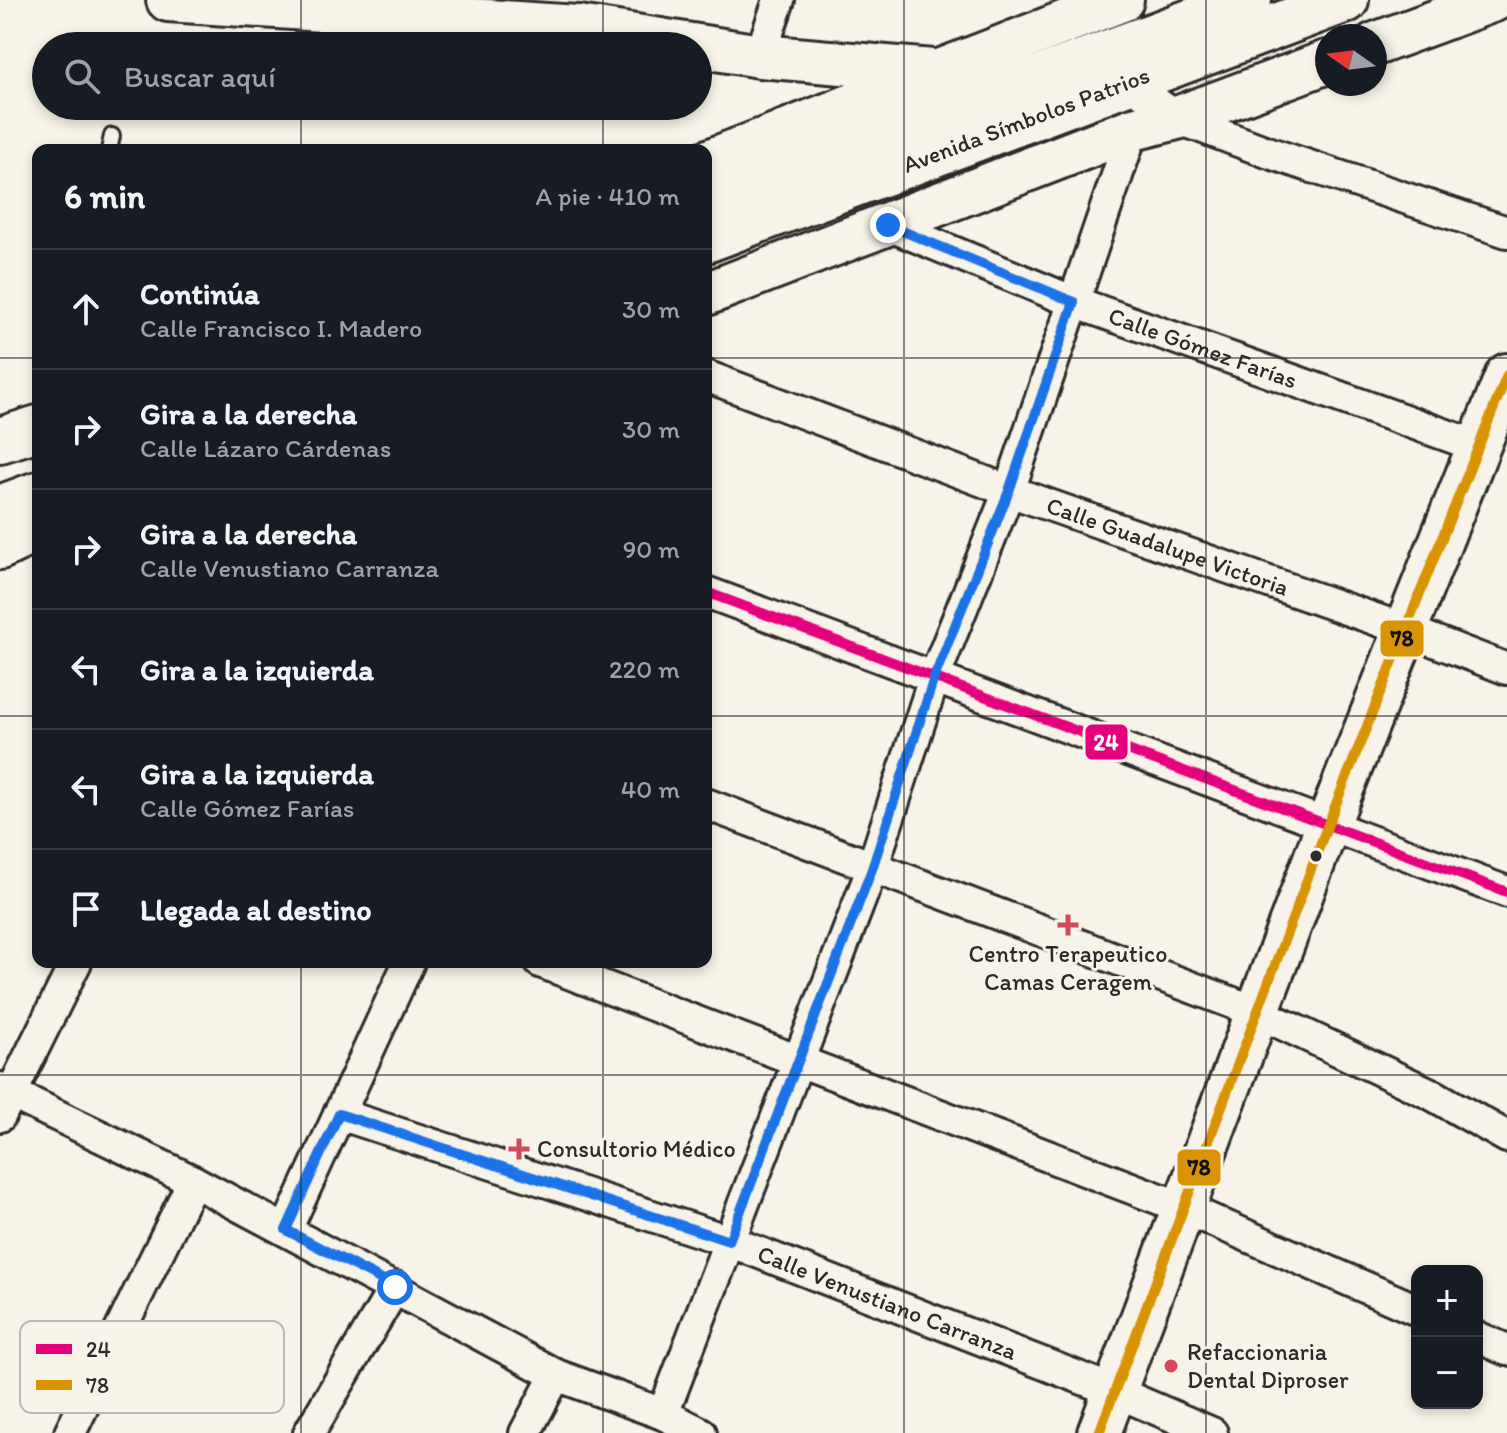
<!DOCTYPE html>
<html lang="es">
<head>
<meta charset="utf-8">
<style>
	body { margin:0; font-family:Itim,sans-serif; background:#242831; color:#f1f3f6 }
	.controls { position:absolute; right:24px; bottom:24px; display:grid; overflow:hidden; border-radius:16px; box-shadow:0 4px 12px #0003 }
	.controls button { width:72px; height:72px; display:grid; place-items:center; padding:0; border:0; border-bottom:2px solid #363941; background:#171b24; color:#f1f3f6; font:40px sans-serif }
	.compass { position:absolute; left:1315px; top:24px; width:72px; height:72px; border-radius:50%; background:#171b24; box-shadow:0 4px 12px #0003; rotate:284deg }
	.stop { position:absolute; width:24px; height:24px; margin:-18px; border:6px solid #1a73e8; border-radius:50%; background:#fff }
	.stop.end { background:#1a73e8; border-color:#fff; box-shadow:0 2px 8px #0008 }
	.list { margin:0; padding:0; list-style:none }
	h2 { display:flex; justify-content:space-between; align-items:center; height:104px; margin:0; padding:0 32px; font-size:34px }
	h2 small { font-size:26px; font-weight:400; color:#9ea1a6 }
	.list li { display:grid; grid-template-columns:52px 1fr auto; gap:24px; align-items:center; box-sizing:border-box; height:120px; padding:0 32px; border-top:2px solid #363941 }
	.list b { display:block; font-size:30px; white-space:nowrap }
	.list p { margin:0; font-size:26px; white-space:nowrap; color:#9ea1a6 }
	.list em { font-size:26px; font-style:normal; color:#9ea1a6 }
	.icon { flex:none; width:44px; height:44px; fill:none; stroke:currentColor; stroke-width:2; stroke-linecap:round; stroke-linejoin:round }
	.map { position:relative; flex:none; width:1507px; height:1433px; overflow:hidden }
	.search { position:absolute; background:#171b24; box-shadow:0 4px 12px #0003; left:32px; top:32px; width:680px; height:88px; display:flex; align-items:center; gap:20px; box-sizing:border-box; padding:0 28px; border-radius:44px; color:#9ea1a6; font-size:30px }
	.panel { position:absolute; background:#171b24; box-shadow:0 4px 12px #0003; left:32px; top:144px; width:680px; height:824px; border-radius:16px }
	.map>svg:first-child { display:block }
</style>
</head>
<body>
<div class="map">
<svg width="1507" height="1433" viewBox="0 0 1507 1433">
	<rect width="100%" height="100%" fill="#f7f3e8"/>
	<filter id="ink" filterUnits="userSpaceOnUse"><feTurbulence type="fractalNoise" baseFrequency=".0125" numOctaves="2"/><feDisplacementMap in="SourceGraphic" scale="16" xChannelSelector="R" yChannelSelector="G"/><feConvolveMatrix kernelMatrix="1 2 1 2 8 2 1 2 1" color-interpolation-filters="sRGB"/></filter>
	<g filter="url(#ink)">
		<g fill="none" stroke-linecap="round" stroke-linejoin="round">
			<!-- lane casing -->
			<g stroke="#2b2b2b" stroke-width="20">
				<path id="lane" d="M 109,150 L 112,136"/>
			</g>
			<!-- street casing -->
			<g stroke="#2b2b2b" stroke-width="36">
				<g id="street">
					<path d="M 760,56 L 779,0"/>
					<path d="M 1126,80 L 1177,118 L 1267,152 L 1507,232"/>
					<path id="s1" d="M 888,225 L 1074,302 L 1477,446"/>
					<path id="s2" d="M 706,376 L 1009,491 L 1406,630 L 1507,669"/>
					<path d="M 706,592 L 1507,892"/>
					<path d="M 706,804 L 1257,1012 L 1433,1095 L 1507,1137"/>
					<path d="M 540,962 L 1186,1209 L 1417,1310"/>
					<path d="M 0,1088 L 193,1181 L 556,1375 L 663,1414 L 701,1433"/>
					<path id="s3" d="M 339,1114 L 729,1241 L 1114,1391 L 1212,1433"/>
					<path d="M 0,1116 L 76,962"/>
					<path d="M 286,1230 L 409,962"/>
					<path d="M 1477,1337 L 1507,1350"/>
					<path d="M 663,1414 L 872,869 L 934,678 L 1009,491 L 1133,129"/>
					<path d="M 70,1433 L 193,1181"/>
					<path d="M 309,1433 L 395,1287"/>
					<path d="M 525,1433 L 556,1375"/>
				</g>
			</g>
			<!-- secondary casing -->
			<g stroke="#2b2b2b" stroke-width="48">
				<path id="secondary" d="M 168,0 L 579,27 L 760,56 L 1039,80
					M 1375,44 L 1494,0
					M 706,162 L 1122,0
					M 706,294 L 1133,129 L 1177,118 L 1327,62
					M 0,548 L 38,530
					M 1099,1433 L 1328,824 L 1507,375"/>
			</g>
			<!-- primary casing -->
			<g stroke="#2b2b2b" stroke-width="50">
				<g id="primary">
					<path d="M 706,202 L 1249,0"/>
					<path id="s4" d="M 706,240 L 1346,0"/>
					<path d="M 0,440 L 38,428"/>
					<path d="M 0,508 L 38,494"/>
				</g>
			</g>
			<!-- lane -->
			<use href="#lane" stroke="#f7f3e8" stroke-width="14"/>
			<!-- street -->
			<use href="#street" stroke="#f7f3e8" stroke-width="30"/>
			<!-- secondary -->
			<use href="#secondary" stroke="#f7f3e8" stroke-width="42"/>
			<!-- primary -->
			<use href="#primary" stroke="#f7f3e8" stroke-width="44"/>
			<!-- bus-1 casing -->
			<g stroke="#f7f3e8" stroke-width="16">
				<path id="bus-1" d="M 706,592 L 1507,892"/>
			</g>
			<!-- bus-2 casing -->
			<g stroke="#f7f3e8" stroke-width="16">
				<path id="bus-2" d="M 1099,1433 L 1328,824 L 1507,375"/>
			</g>
			<!-- bus-1 -->
			<use href="#bus-1" stroke="#e5007d" stroke-width="10"/>
			<!-- bus-2 -->
			<use href="#bus-2" stroke="#d89406" stroke-width="10"/>
		</g>
	</g>
	<g fill="none" stroke-linecap="round" stroke-linejoin="round" filter="url(#ink)">
		<!-- route -->
		<path stroke="#1a73e8" stroke-width="10" d="M 395,1287 L 286,1230 L 339,1114 L 729,1241 L 872,869 L 934,678 L 1009,491 L 1074,302 L 888,225"/>
	</g>
	<!-- grid -->
	<path fill="none" stroke="#2b2b2b" stroke-width="2" stroke-opacity="0.55" d="M 301,0 L 301,46M 603,0 L 603,46M 904,0 L 904,1433M 1206,0 L 1206,1433M 301,106 L 301,150M 603,106 L 603,150M 0,358 L 38,358M 706,358 L 1507,358M 0,716 L 38,716M 706,716 L 1507,716M 301,962 L 301,1433M 603,962 L 603,1433M 0,1075 L 1507,1075"/>
	<!-- markers -->
	<circle fill="#2b2b2b" stroke="#f7f3e8" stroke-width="3" cx="1316" cy="856" r="7"/>
	<g fill="#d1495b" stroke="#f7f3e8" stroke-width="3">
		<path d="M1064 913h8v8h8v8h-8v8h-8v-8h-8v-8h8z"/>
		<path d="M515 1137h8v8h8v8h-8v8h-8v-8h-8v-8h8z"/>
		<circle cx="1171" cy="1366" r="8"/>
	</g>
	<g text-anchor="middle" stroke-width="6" stroke-linejoin="round" paint-order="stroke">
		<!-- street labels -->
		<g font-size="24" fill="#2b2b2b" stroke="#f7f3e8">
			<text dy="8" stroke="none"><textPath href="#s4" startOffset="342">Avenida Símbolos Patrios</textPath></text>
			<text dy="8" stroke="none"><textPath href="#s1" startOffset="338">Calle Gómez Farías</textPath></text>
			<text dy="8" stroke="none"><textPath href="#s2" startOffset="492">Calle Guadalupe Victoria</textPath></text>
			<text dy="8" stroke="none"><textPath href="#s3" startOffset="580">Calle Venustiano Carranza</textPath></text>
		</g>
		<!-- poi labels -->
		<g font-size="24" fill="#2b2b2b" stroke="#f7f3e8" text-anchor="start">
			<text x="1068" y="962" text-anchor="middle">Centro Terapeutico<tspan x="1068" dy="28">Camas Ceragem</tspan></text>
			<text x="537" y="1157">Consultorio Médico</text>
			<text x="1187" y="1360">Refaccionaria<tspan x="1187" dy="28">Dental Diproser</tspan></text>
		</g>
	</g>
	<!-- legend -->
	<rect x="20" y="1321" width="264" height="92" rx="12" fill="#f7f3e8" stroke="#bab7af" stroke-width="2"/>
	<rect x="36" y="1344" width="36" height="10" fill="#e5007d"/>
	<rect x="36" y="1380" width="36" height="10" fill="#d89406"/>
	<g font-size="22" fill="#2b2b2b">
		<text x="86" y="1357">24</text>
		<text x="86" y="1393">78</text>
	</g>
	<g stroke="#f7f3e8" stroke-width="3">
		<rect x="1379" y="619" width="46" height="39" rx="8" fill="#d89406"/>
		<rect x="1084" y="723" width="45" height="38" rx="8" fill="#e5007d"/>
		<rect x="1176" y="1148" width="46" height="39" rx="8" fill="#d89406"/>
	</g>
	<g font-size="22" text-anchor="middle" font-weight="bold" fill="#fff">
		<text x="1106" y="750">24</text>
	</g>
	<g font-size="22" text-anchor="middle" font-weight="bold" fill="#111">
		<text x="1402" y="646">78</text>
		<text x="1199" y="1175">78</text>
	</g>
</svg>
<div class="controls">
<button>+</button>
<button>−</button>
</div>
<svg class="compass" viewBox="-18 -18 36 36"><path d="M0-13l5 13h-10z" fill="#e53935"/><path d="M0 13l5-13h-10z" fill="#9ea1a6"/></svg>
<div class="stop" style="left:395px;top:1287px"></div>
<div class="stop end" style="left:888px;top:225px"></div>
<div class="search"><svg class="icon" aria-label="search" viewBox="0 0 24 24"><circle cx="10" cy="10" r="6"/><path d="M15 15l6 6"/></svg>Buscar aquí</div>
<section class="panel">
<h2>6 min<small>A pie · 410 m</small></h2>
<ul class="list">
<li><svg class="icon" aria-label="ahead" viewBox="0 0 24 24"><path d="M12 20V5M6 11l6-6 6 6"/></svg><div><b>Continúa</b><p>Calle Francisco I. Madero</p></div><em>30 m</em></li>
<li><svg class="icon" aria-label="right" viewBox="0 0 24 24"><path d="M7 20v-9h11M14 6l5 5-5 5"/></svg><div><b>Gira a la derecha</b><p>Calle Lázaro Cárdenas</p></div><em>30 m</em></li>
<li><svg class="icon" aria-label="right" viewBox="0 0 24 24"><path d="M7 20v-9h11M14 6l5 5-5 5"/></svg><div><b>Gira a la derecha</b><p>Calle Venustiano Carranza</p></div><em>90 m</em></li>
<li><svg class="icon" aria-label="left" viewBox="0 0 24 24"><path d="M17 20v-9H6M10 6l-5 5 5 5"/></svg><div><b>Gira a la izquierda</b></div><em>220 m</em></li>
<li><svg class="icon" aria-label="left" viewBox="0 0 24 24"><path d="M17 20v-9H6M10 6l-5 5 5 5"/></svg><div><b>Gira a la izquierda</b><p>Calle Gómez Farías</p></div><em>40 m</em></li>
<li><svg class="icon" aria-label="arrive" viewBox="0 0 24 24"><path d="M6 21V4h12l-3 4 3 4H6"/></svg><div><b>Llegada al destino</b></div></li>
</ul>
</section>
</div>
</body>
</html>
